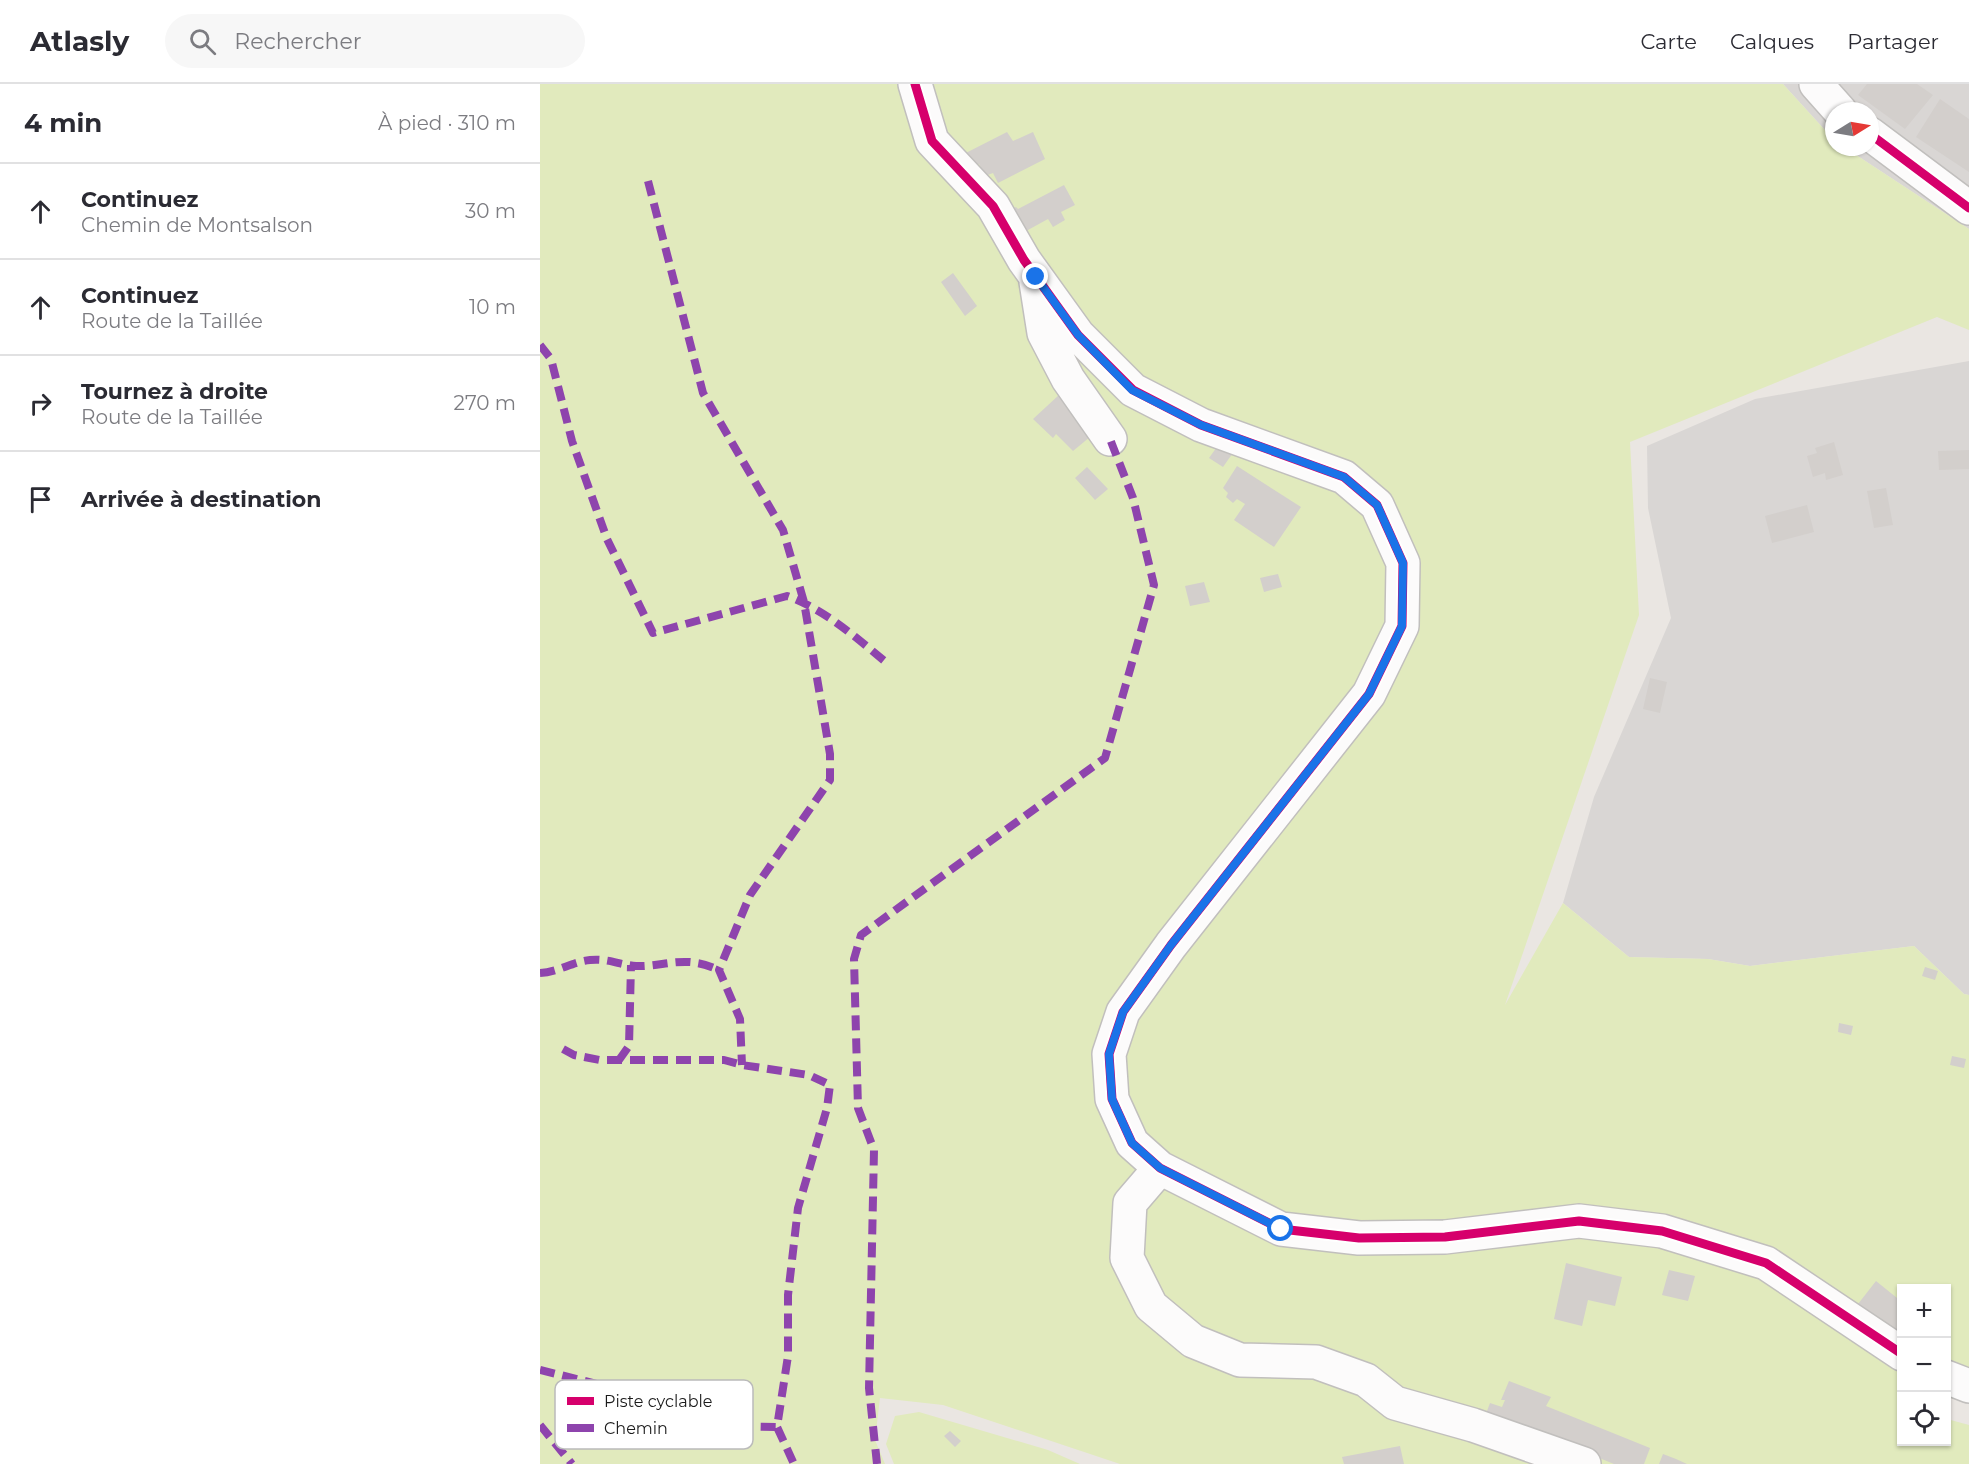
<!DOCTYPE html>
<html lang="fr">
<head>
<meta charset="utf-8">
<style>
	body { margin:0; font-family:Montserrat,sans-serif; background:#f7f7f7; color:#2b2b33 }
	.controls { position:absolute; right:18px; bottom:18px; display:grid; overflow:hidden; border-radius:0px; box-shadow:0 2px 4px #0004 }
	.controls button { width:54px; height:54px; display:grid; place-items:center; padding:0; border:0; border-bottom:2px solid #e1e1e2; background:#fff; color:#2b2b33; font:30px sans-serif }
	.compass { position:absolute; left:1285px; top:18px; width:54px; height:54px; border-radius:50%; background:#fff; box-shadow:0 2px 4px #0004; rotate:79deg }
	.stop { position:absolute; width:18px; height:18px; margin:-14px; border:4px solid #1a73e8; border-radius:50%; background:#fff }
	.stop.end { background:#1a73e8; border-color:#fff; box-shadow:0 2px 6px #0008 }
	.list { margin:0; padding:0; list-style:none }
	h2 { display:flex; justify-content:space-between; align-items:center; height:78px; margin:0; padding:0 24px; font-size:26px }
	h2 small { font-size:20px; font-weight:400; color:#7c7c81 }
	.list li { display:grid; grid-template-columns:39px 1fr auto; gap:18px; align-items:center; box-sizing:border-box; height:96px; padding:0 24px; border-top:2px solid #e1e1e2 }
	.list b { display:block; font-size:22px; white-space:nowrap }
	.list p { margin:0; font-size:20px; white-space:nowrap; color:#7c7c81 }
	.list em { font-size:20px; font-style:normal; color:#7c7c81 }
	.icon { flex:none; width:33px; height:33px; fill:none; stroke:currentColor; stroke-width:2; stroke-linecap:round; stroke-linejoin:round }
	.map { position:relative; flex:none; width:1429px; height:1380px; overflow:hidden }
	header { display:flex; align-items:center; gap:36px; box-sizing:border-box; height:84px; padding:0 30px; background:#fff; border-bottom:2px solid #e1e1e2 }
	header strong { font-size:28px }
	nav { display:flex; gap:33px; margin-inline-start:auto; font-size:21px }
	.search { width:420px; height:54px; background:#f7f7f7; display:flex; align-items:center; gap:15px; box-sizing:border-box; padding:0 21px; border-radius:33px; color:#7c7c81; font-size:22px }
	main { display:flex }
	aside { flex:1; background:#fff }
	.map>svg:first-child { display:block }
</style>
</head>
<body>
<header>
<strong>Atlasly</strong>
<div class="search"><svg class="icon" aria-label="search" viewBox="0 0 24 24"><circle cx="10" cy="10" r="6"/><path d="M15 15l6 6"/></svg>Rechercher</div>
<nav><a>Carte</a><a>Calques</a><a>Partager</a></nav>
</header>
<main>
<aside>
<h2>4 min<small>À pied · 310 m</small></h2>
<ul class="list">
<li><svg class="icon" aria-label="ahead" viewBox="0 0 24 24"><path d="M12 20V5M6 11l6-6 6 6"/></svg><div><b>Continuez</b><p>Chemin de Montsalson</p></div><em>30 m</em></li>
<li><svg class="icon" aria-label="ahead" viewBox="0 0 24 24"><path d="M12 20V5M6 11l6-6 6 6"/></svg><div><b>Continuez</b><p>Route de la Taillée</p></div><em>10 m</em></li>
<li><svg class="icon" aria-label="right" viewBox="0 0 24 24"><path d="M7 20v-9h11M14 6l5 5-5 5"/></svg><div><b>Tournez à droite</b><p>Route de la Taillée</p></div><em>270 m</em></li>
<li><svg class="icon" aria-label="arrive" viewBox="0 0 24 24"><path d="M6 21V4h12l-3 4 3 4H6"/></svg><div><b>Arrivée à destination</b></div></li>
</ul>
</aside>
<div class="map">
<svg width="1429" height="1380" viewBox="0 0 1429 1380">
	<rect width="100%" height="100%" fill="#eae6e2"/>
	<!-- residential -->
	<path fill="#d9d6d4" d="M 1243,0 L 1429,0 L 1429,145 L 1304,63 L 1330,63 L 1330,27 L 1294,27 L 1294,56 Z
		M 1429,277 L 1429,911 L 1424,910 L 1374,862 L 1210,882 L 1168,875 L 1089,873 L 1023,819 L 1054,713 L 1131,534 L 1108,424 L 1107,362 L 1215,315 Z"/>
	<!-- grass -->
	<path fill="#e1eabd" d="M 0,0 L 1243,0 L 1294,56 L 1294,63 L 1304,63 L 1429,145 L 1429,246 L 1397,233 L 1090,358 L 1099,531 L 965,921 L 1023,819 L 1089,873 L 1168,875 L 1210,882 L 1374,862 L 1424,910 L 1429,911 L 1429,1289 L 1407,1278 L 1406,1204 L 1362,1204 L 1362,1358 L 1406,1358 L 1407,1335 L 1429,1341 L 1429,1380 L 580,1380 L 403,1321 L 340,1314 L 335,1356 L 345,1380 L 0,1380 Z
		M 379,1328 L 508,1366 L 540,1380 L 354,1380 L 346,1360 L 355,1332 Z"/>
	<!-- building -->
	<path fill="#d3cfcc" d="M 1327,0 L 1377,0 L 1393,11 L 1365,45 L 1318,11 Z
		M 1400,15 L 1429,35 L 1429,88 L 1376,53 Z
		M 467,48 L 473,57 L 493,48 L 505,75 L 458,99 L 453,89 L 445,92 L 439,80 L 427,86 L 416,74 Z
		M 524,101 L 535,121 L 521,128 L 525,136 L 513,143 L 508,135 L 477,152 L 466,128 L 476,123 L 478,125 Z
		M 413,189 L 437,222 L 425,232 L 401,198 Z
		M 520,310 L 556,348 L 533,367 L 516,350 L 513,354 L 493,335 Z
		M 1294,358 L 1303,391 L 1286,396 L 1285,389 L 1273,393 L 1267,372 L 1277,369 L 1275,364 Z
		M 679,360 L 695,366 L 683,383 L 669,374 Z
		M 1429,366 L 1429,385 L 1399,386 L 1398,367 Z
		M 697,382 L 761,423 L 734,463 L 694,436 L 705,420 L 697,415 L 693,419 L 686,413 L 688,409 L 683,404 Z
		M 547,383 L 568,405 L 555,416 L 535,394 Z
		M 1346,404 L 1353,441 L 1334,444 L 1327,407 Z
		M 1267,421 L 1274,448 L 1232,459 L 1225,432 Z
		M 738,490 L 742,503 L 724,508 L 720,494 Z
		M 664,498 L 670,518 L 650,522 L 645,502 Z
		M 1110,594 L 1127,598 L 1120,629 L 1103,625 Z
		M 1385,883 L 1398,887 L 1395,896 L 1382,892 Z
		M 1299,939 L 1313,942 L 1311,951 L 1298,948 Z
		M 1412,972 L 1426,975 L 1424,984 L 1410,981 Z
		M 1026,1179 L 1082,1193 L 1075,1222 L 1048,1216 L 1042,1242 L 1014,1235 Z
		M 1129,1186 L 1155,1192 L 1148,1217 L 1122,1211 Z
		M 1336,1197 L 1362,1218 L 1362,1252 L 1318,1220 Z
		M 969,1297 L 1011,1313 L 1006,1322 L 1110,1364 L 1104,1380 L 1074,1380 L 1042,1367 L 944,1335 L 950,1319 L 962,1323 L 965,1316 L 961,1316 Z
		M 410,1347 L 421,1357 L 415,1363 L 404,1352 Z
		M 860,1362 L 864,1380 L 804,1380 L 802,1373 Z
		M 1123,1370 L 1136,1375 L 1147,1380 L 1119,1380 Z"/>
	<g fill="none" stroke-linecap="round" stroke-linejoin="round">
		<!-- minor casing -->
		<g stroke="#c1bfbd" stroke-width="36">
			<path id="minor" d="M 375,0 L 392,57 L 453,122 L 484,176 L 538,251 L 593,306 L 661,341 L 804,393 L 837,421 L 863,479 L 862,542 L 829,610 L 631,861 L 583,928 L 569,970 L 572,1015 L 592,1059 L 620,1084 L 741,1145 L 819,1154 L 905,1153 L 1039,1137 L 1122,1147 L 1226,1179 L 1362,1270
				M 1276,0 L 1300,27
				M 1330,50 L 1429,124
				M 496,198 L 504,249 L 528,295 L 570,355
				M 620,1084 L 590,1119 L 587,1174 L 611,1222 L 653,1257 L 700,1276 L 776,1278 L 826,1296 L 855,1319 L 933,1341 L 1044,1380
				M 1406,1293 L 1429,1302"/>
		</g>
		<!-- minor -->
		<use href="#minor" stroke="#fcfbfb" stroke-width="33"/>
		<!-- quiet -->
		<path stroke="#8e44ad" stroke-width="8" stroke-dasharray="15 8" stroke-linecap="butt" d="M 108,97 L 163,309 L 243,446 L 264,518 L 290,670 L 290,696 L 210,811 L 179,886 L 200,935 L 202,981
			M 0,261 L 11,275 L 32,357 L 67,455 L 113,549 L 247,512 C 286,526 315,553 347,579
			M 0,889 C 18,888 32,878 50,876 C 67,874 80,881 96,882 C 116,883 137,875 157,879 C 164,880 172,883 179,886
			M 23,965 L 34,971 L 60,976 L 184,976 L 202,981 L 269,991 L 290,1001 L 287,1024 L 258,1124 L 248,1211 L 248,1272 L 237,1343 L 254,1380
			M 79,976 L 89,962 L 91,881
			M 0,1286 L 171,1328 L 192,1342 L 237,1343
			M 0,1341 L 32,1380
			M 337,1380 L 329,1304 L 334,1066 L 318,1024 L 314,875 L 321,851 L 565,674 L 614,501 L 593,414 L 570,355"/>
		<!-- cycleway casing -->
		<g stroke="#fff" stroke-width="13">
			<path id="cycleway" d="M 375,0 L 392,57 L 453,122 L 484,176 L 538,251 L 593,306 L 661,341 L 804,393 L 837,421 L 863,479 L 862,542 L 829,610 L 631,861 L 583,928 L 569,970 L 572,1015 L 592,1059 L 620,1084 L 741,1145 L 819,1154 L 905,1153 L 1039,1137 L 1122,1147 L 1226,1179 L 1362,1270
				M 1330,50 L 1429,124"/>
		</g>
		<!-- cycleway -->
		<use href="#cycleway" stroke="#d6006c" stroke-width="9"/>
	</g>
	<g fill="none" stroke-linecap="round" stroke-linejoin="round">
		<!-- route -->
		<path stroke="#1a73e8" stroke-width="8" d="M 496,193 L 538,251 L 592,306 L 661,341 L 804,393 L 837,421 L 863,479 L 862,542 L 829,610 L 631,861 L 583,928 L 569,970 L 572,1015 L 592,1059 L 620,1084 L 741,1145"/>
	</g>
	<!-- legend -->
	<rect x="15" y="1296" width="198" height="69" rx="9" fill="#fff" stroke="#bbb" stroke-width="1.5"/>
	<rect x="27" y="1313" width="27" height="8" fill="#d6006c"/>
	<rect x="27" y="1340" width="27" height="8" fill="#8e44ad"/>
	<g font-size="16" fill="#1b1b1b">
		<text x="64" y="1323">Piste cyclable</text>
		<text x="64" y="1350">Chemin</text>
	</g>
</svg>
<div class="controls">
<button>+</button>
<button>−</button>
<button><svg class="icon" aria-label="locate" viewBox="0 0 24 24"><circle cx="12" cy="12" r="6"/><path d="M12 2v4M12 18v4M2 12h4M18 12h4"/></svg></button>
</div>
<svg class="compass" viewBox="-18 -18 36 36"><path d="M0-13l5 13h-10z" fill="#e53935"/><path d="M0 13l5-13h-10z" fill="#7c7c81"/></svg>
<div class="stop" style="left:741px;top:1145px"></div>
<div class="stop end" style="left:496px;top:193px"></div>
</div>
</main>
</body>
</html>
